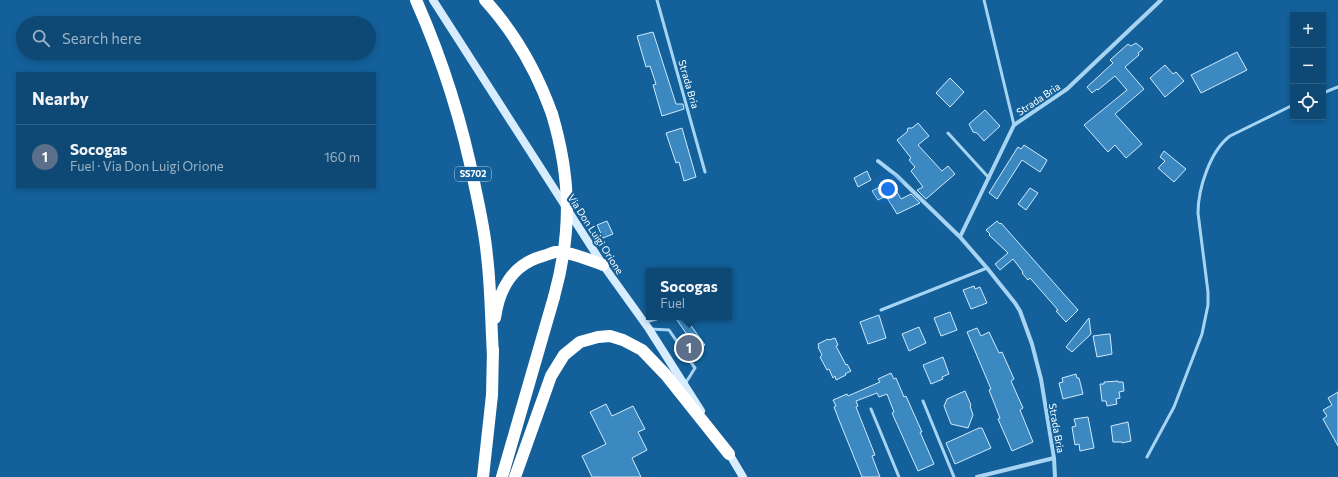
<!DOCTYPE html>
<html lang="en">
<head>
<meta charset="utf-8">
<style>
	body { margin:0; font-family:Commissioner,sans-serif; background:#1c527c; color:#f1f3f6 }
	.controls { position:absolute; right:12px; top:12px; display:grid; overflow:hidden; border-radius:0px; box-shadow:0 2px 6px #0003 }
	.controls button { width:36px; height:36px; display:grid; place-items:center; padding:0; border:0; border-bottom:1px solid #2e6086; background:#0e4874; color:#f1f3f6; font:20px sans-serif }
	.you { position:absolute; left:888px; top:189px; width:14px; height:14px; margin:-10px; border:3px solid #fff; border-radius:50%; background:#1a73e8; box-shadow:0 0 0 6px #1a73e833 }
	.badge { display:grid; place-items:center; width:26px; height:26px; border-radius:50%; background:#ffc069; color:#fff; font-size:13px; font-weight:700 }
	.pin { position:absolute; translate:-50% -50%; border:2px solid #fff; box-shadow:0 1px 4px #0006 }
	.popup { position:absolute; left:646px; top:268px; width:86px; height:52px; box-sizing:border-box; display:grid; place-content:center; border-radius:0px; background:#0e4874; filter:drop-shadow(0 1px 3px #0005); font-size:13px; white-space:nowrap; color:#9bb2c5 }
	.popup b { font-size:15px; color:#f1f3f6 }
	.popup::after { content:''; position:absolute; left:50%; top:100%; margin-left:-8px; border:8px solid transparent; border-top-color:#0e4874 }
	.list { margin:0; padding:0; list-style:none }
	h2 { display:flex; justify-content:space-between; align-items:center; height:52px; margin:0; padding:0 16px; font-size:17px }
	h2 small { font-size:13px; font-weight:400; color:#9bb2c5 }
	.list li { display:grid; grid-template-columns:26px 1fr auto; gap:12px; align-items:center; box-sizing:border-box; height:64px; padding:0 16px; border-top:1px solid #2e6086 }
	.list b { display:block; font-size:15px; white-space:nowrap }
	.list p { margin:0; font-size:13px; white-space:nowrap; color:#9bb2c5 }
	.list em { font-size:13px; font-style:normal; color:#9bb2c5 }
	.icon { flex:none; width:22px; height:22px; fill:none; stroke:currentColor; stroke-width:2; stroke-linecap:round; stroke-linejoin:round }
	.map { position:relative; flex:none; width:1338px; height:477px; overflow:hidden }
	.search { position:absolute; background:#0e4874; box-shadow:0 2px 6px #0003; left:16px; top:16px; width:360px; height:44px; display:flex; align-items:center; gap:10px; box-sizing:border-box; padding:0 14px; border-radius:22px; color:#9bb2c5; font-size:15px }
	.panel { position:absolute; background:#0e4874; box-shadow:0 2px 6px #0003; left:16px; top:72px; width:360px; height:116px; border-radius:0px }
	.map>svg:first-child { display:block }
</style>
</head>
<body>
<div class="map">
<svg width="1338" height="477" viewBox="0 0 1338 477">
	<rect width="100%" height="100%" fill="#13609a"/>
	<!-- building -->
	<path fill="#3c89c1" stroke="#cfeafd" d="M 653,32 L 676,104 L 683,104 L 684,109 L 662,116 L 653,85 L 656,84 L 650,66 L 646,67 L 637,36 Z
		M 1136,43 L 1143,49 L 1138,53 L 1139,55 L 1125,67 L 1144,89 L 1115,114 L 1142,144 L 1126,158 L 1115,145 L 1108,152 L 1084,125 L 1127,90 L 1115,76 L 1098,90 L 1097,89 L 1092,93 L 1087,87 L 1113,63 L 1110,60 L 1128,44 L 1131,46 Z
		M 1237,52 L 1247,70 L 1201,93 L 1191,75 Z
		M 1165,65 L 1173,74 L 1176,72 L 1184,81 L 1165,97 L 1150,78 Z
		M 950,78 L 964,92 L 950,107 L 936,93 Z
		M 985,110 L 1000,126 L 984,141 L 977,133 L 973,132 L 969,124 Z
		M 918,123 L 929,136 L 918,145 L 942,171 L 948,166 L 955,174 L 926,199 L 917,190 L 923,187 L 911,171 L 915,167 L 909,160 L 911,158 L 897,140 L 907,132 L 908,128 L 912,128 Z
		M 682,128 L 696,177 L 684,181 L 679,162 L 676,163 L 666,133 Z
		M 1024,145 L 1047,160 L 1045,164 L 1040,172 L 1022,160 L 997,199 L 989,193 L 1016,150 L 1018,147 L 1021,149 Z
		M 1164,151 L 1186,169 L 1174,182 L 1158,168 L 1165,161 L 1160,157 Z
		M 867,171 L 871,180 L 858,187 L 854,178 Z
		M 891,181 L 901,199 L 911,194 L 920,203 L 897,214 L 886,196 L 878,200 L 872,191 Z
		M 1030,188 L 1038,193 L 1026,210 L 1018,204 Z
		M 607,221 L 613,234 L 603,238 L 597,225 Z
		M 997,221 L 1000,224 L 1001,223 L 1078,310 L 1066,322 L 1056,311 L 1058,310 L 1030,278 L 1028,280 L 1022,273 L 1023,272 L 1013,259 L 1000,270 L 995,264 L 1008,253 L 989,235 L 990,234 L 986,230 Z
		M 974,286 L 975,289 L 980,287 L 987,303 L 971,309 L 963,290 Z
		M 950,312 L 957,330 L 941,336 L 934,318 Z
		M 879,315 L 886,338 L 868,344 L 860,322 Z
		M 675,317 L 697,317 L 689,323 L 705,345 L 689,355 L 686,354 L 684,356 L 685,359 L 682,360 L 674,350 L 677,347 L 680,349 L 682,348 L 682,344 L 690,339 Z
		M 1089,318 L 1091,334 L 1072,352 L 1066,347 Z
		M 919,327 L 926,343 L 909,351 L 902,334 Z
		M 977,328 L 981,336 L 989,332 L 999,353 L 1002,352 L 1014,379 L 1011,381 L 1023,408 L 1020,410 L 1033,442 L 1012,451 L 998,419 L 1000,418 L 989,390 L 991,389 L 967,332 Z
		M 1108,334 L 1110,334 L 1112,354 L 1097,357 L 1093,336 Z
		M 835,338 L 838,345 L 836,346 L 846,365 L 847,364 L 851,371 L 845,374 L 846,375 L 836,380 L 835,376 L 833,378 L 829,369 L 827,370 L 820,357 L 822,355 L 818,347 L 819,346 L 818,344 L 828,339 L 829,340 Z
		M 943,357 L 949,374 L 942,377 L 943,379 L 931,384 L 923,365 Z
		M 891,373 L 894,379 L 896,378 L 904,397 L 906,396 L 922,432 L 920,432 L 934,464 L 918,471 L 892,413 L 894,412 L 887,394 L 879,397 L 877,393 L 856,401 L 858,406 L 856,407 L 875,455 L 872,456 L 880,477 L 862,477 L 839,420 L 834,407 L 836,406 L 833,400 L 847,394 L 848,396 L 880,382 L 878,379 Z
		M 1076,374 L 1077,378 L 1079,378 L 1083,394 L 1063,399 L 1059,383 L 1063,382 L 1062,378 Z
		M 1118,381 L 1118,382 L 1123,382 L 1124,391 L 1119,392 L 1120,398 L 1116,399 L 1117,404 L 1107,406 L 1106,401 L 1102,401 L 1100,384 L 1104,384 L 1104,382 Z
		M 965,391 L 971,405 L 970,406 L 973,415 L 968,428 L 951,424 L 944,406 L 947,399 Z
		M 1338,392 L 1338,446 L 1323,419 L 1327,416 L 1323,410 L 1332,405 L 1328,398 Z
		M 606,404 L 612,416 L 633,406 L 645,429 L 638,432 L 647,450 L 632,458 L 641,477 L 592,477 L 582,456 L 606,444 L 590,412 Z
		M 1088,417 L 1094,448 L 1080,451 L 1079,444 L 1075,445 L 1072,427 L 1076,426 L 1074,419 Z
		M 1128,422 L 1131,441 L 1122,443 L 1122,442 L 1113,442 L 1111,426 Z
		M 979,428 L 982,428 L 991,448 L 955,464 L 946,443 Z"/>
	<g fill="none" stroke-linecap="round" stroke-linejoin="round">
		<!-- lane -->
		<path stroke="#a7d4f3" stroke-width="3" d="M 657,0 L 705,172
			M 984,0 L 1014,125
			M 1323,93 L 1338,87
			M 948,133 L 989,178
			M 881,310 L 987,268
			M 646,322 L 663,317
			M 650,329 L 669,330 L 680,346
			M 685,384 L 695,368 L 687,357
			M 923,401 L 954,477
			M 871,409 L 899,477
			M 1147,457 L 1174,407 L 1202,334 L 1208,305 L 1208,292 L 1198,213 C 1198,189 1210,151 1230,136 L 1293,105"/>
		<!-- street -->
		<path stroke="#a7d4f3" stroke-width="4" d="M 878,161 L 896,175 L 960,237 L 987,268 L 1015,303 L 1020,311 L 1032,344 L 1041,379 L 1054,458 L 1055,477
			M 960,237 L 1014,125 L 1067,89 L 1161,0
			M 977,477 L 1054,458"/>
		<!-- secondary -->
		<path stroke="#d7ecfd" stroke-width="8" d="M 433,0 L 603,265 L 649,329 L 701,411
			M 727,450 L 743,477"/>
		<!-- highway -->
		<path stroke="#fff" stroke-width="12" d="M 416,0 C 443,61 462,121 475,187 C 480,210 485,233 487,256 C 491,289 491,323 493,356
			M 485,0 C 515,33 537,72 552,114
			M 495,318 C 499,289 513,264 543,256 C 547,255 551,253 555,252 C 569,251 590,260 603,265
			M 483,477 L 492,395 L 493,349
			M 502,477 L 554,297
			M 515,477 L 551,376 L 564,355 L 580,342 L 598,337 L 610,336 L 623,340 L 642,350 L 666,375 L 729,454"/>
		<!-- highway-bridge -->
		<path stroke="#fff" stroke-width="12" d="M 552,114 C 571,178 572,232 554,297"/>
	</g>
	<g text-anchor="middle" stroke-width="4" stroke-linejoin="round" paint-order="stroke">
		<!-- shield labels -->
		<rect fill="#13609a" stroke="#b8cfe1" stroke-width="1" x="455" y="167" width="36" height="14" rx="3"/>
		<g font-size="9" font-weight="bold" fill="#fff">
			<text x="473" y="177">SS702</text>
		</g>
		<!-- street labels -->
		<g font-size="10" fill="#fff" stroke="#13609a">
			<text transform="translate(689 84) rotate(74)" y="4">Strada Bria</text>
			<text transform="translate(1038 99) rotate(-34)" y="4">Strada Bria</text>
			<text transform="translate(596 234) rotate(57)" y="4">Via Don Luigi Orione</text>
			<text transform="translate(1057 428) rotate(80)" y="4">Strada Bria</text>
		</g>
	</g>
</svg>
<div class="controls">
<button>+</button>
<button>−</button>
<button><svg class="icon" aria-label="locate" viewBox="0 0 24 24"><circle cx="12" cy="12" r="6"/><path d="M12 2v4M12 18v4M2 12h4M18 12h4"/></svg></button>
</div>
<div class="you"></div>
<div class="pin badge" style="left:689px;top:348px;background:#5c6f8a">1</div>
<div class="popup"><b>Socogas</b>Fuel</div>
<div class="search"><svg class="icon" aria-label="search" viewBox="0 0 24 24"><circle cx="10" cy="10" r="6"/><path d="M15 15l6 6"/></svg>Search here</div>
<section class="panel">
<h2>Nearby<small></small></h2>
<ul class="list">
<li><span class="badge" style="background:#5c6f8a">1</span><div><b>Socogas</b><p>Fuel · Via Don Luigi Orione</p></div><em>160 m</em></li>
</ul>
</section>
</div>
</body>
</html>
